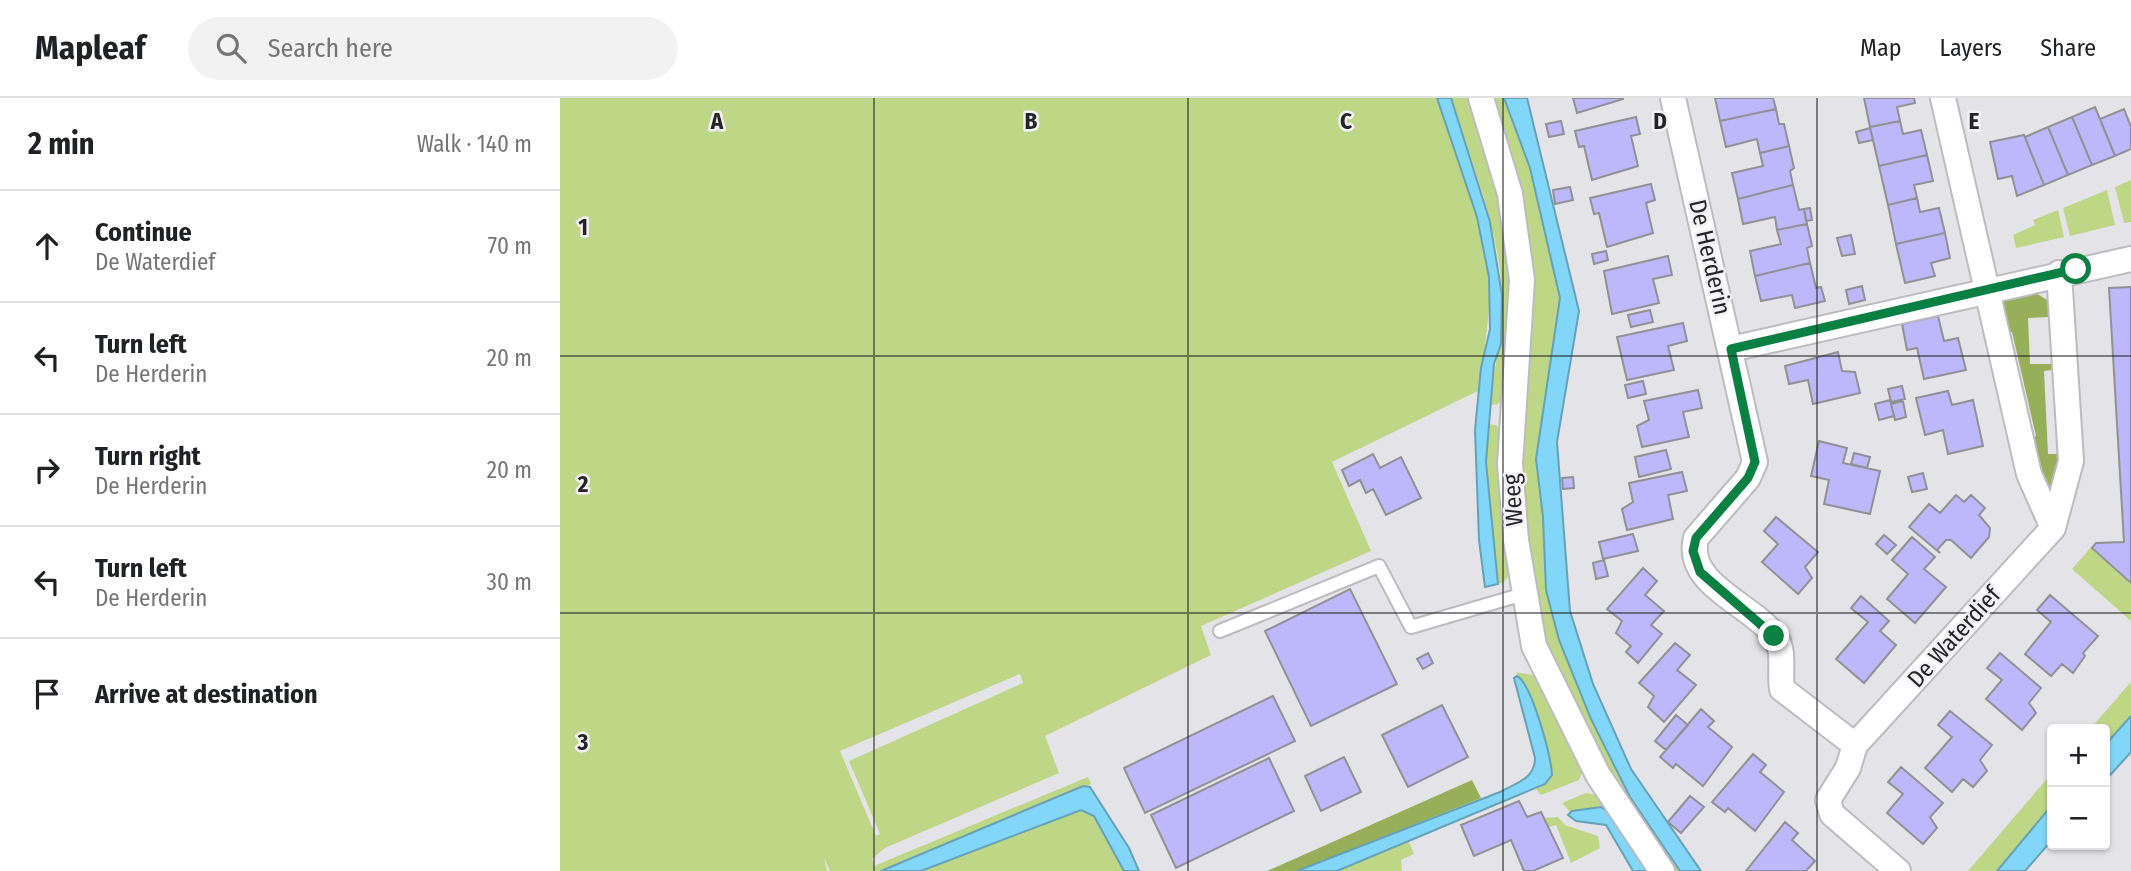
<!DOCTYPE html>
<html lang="en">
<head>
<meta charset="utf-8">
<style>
	body { margin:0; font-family:"Fira Sans Condensed",sans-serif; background:#f2f2f2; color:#202124 }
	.controls { position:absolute; right:21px; bottom:21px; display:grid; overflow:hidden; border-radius:7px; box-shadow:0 2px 5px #0004 }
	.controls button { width:63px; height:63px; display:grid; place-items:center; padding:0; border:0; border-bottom:2px solid #e0e0e0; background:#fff; color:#202124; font:35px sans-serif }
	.stop { position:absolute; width:21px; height:21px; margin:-16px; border:5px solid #0b8043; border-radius:50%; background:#fff }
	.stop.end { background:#0b8043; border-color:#fff; box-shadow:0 2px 7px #0008 }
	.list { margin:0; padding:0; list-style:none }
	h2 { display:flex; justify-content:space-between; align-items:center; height:91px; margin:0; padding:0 28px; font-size:30px }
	h2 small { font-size:23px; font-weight:400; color:#757577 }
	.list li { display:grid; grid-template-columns:46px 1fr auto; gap:21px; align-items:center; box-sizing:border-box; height:112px; padding:0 28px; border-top:2px solid #e0e0e0 }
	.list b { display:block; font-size:26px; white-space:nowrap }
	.list p { margin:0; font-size:23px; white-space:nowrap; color:#757577 }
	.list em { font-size:23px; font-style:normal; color:#757577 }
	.icon { flex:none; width:38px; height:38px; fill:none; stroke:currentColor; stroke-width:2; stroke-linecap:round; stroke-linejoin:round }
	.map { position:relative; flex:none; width:1571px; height:773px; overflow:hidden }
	header { display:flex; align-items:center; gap:42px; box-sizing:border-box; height:98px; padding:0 35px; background:#fff; border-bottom:2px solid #e0e0e0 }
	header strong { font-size:33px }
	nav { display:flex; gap:38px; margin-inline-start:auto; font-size:24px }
	.search { width:490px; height:63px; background:#f2f2f2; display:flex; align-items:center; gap:18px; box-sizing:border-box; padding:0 24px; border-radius:38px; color:#757577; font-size:26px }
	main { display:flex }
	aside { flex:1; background:#fff }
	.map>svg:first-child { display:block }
</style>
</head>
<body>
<header>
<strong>Mapleaf</strong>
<div class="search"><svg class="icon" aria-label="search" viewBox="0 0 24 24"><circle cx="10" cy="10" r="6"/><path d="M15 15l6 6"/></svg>Search here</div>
<nav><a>Map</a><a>Layers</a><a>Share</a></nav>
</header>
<main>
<aside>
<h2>2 min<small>Walk · 140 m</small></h2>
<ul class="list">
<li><svg class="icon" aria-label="ahead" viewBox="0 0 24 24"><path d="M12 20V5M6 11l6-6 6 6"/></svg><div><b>Continue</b><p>De Waterdief</p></div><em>70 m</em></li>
<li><svg class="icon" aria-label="left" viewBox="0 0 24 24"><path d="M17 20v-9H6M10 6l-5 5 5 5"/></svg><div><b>Turn left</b><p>De Herderin</p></div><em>20 m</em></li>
<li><svg class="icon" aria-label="right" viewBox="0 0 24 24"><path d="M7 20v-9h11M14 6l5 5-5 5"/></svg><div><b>Turn right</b><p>De Herderin</p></div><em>20 m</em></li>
<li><svg class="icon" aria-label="left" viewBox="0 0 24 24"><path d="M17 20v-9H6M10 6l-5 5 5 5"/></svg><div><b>Turn left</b><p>De Herderin</p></div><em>30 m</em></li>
<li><svg class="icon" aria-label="arrive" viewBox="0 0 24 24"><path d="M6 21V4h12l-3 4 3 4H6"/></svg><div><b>Arrive at destination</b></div></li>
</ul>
</aside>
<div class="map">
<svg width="1571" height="773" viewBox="0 0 1571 773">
	<rect width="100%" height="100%" fill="#e4e4e8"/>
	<!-- green -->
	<path fill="#bed786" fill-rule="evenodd" d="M 0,0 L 884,0 L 934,168 L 920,292 L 772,364 L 811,453 L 641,528 L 651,557 L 485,638 L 499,675 L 325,750 L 312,761 L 314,768 L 528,679 L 531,685 L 528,688 L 321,773 L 270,773 L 264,760 L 267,773 L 0,773 ZM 460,576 L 463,585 L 289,663 L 320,736 L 316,738 L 280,653 Z
		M 891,0 L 915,0 L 952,154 L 945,299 L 938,306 L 930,307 C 934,270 943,236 942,199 C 940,131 911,64 891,0 Z
		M 930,0 L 944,0 L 970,70 L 1000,200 L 976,361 L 983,419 L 986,492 L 999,542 L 1031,621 L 1070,699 L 1120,773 L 1113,773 L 1044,671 L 1000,584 L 983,536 L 959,383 L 967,248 Z
		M 1571,82 L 1571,124 L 1564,125 L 1555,89 Z
		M 1547,92 L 1555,127 L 1510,138 L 1503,110 Z
		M 1498,112 L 1504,139 L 1456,150 L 1453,137 L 1475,127 L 1473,122 Z
		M 927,326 L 936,327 L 943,333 L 954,470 L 943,485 L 938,486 L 926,364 Z
		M 1532,448 L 1571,486 L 1571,523 L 1512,471 Z
		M 956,574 L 977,578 L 1023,671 L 1019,682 L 981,697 L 975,690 L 985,686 L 992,677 C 990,641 971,603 956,574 Z
		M 1571,584 L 1571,618 L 1545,647 L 1545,631 L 1530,631 Z
		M 1492,675 L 1492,707 L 1437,773 L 1408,773 Z
		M 1026,695 L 1046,699 L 1047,713 L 1030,710 L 1010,714 L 1002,705 Z
		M 521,712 L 534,718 L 564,773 L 361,773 Z
		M 998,719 L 1005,727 L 1038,738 L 1040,750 L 1011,765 L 996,727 L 989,729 L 984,720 Z
		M 849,744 L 854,756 L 841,762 L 842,773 L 777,773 Z"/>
	<!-- forest -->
	<path fill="#96af58" d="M 1476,195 L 1487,202 L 1489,219 L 1468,220 L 1470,266 L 1492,266 L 1492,272 L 1484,273 L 1488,356 L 1497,356 L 1499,386 L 1490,395 L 1468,341 L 1476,338 L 1452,234 L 1444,236 L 1436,204 Z
		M 912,682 L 921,700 L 737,773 L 707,773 Z"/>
	<!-- water -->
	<path fill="#82d6f7" stroke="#66a1b8" stroke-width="2" d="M 877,0 L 891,0 L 930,124 L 942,197 L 941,246 L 934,266 L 926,364 L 938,486 L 925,489 L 919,442 L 915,332 L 921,270 L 930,231 L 929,179 L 917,119 Z
		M 944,0 L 967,0 L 1019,213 L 997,344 L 1010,513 L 1033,586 L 1071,671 L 1141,773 L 1120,773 L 1070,699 L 1031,621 L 999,542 L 986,492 L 983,419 L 976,361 L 1000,200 L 970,70 Z
		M 957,578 C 972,586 991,658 992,677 L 985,686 L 777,773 L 737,773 L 940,694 C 956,685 975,681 975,660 L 954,580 Z
		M 1571,618 L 1571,654 L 1545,683 L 1545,647 Z
		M 523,688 L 530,689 L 569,750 L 579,773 L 564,773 L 534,718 L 521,712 L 361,773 L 321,773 Z
		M 1492,707 L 1492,742 L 1465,773 L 1437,773 Z
		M 1041,709 L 1047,713 L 1088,773 L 1073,773 L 1046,727 L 1016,723 L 1008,717 L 1012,713 Z"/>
	<!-- building -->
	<path fill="#bcb8fb" stroke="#919195" stroke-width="2" d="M 1013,0 L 1063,0 L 1063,1 L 1017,15 Z
		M 1155,0 L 1213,0 L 1216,11 L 1160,23 Z
		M 1304,0 L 1354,0 L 1355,5 L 1337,9 L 1340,23 L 1310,29 Z
		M 1535,9 L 1555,58 L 1532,67 L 1512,19 Z
		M 1216,11 L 1219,26 L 1224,26 L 1229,48 L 1200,55 L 1197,41 L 1166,49 L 1160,23 Z
		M 1564,11 L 1571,29 L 1571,51 L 1555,58 L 1540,21 Z
		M 1076,19 L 1080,36 L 1071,38 L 1078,68 L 1032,82 L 1024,48 L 1019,49 L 1015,33 Z
		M 1512,19 L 1532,67 L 1508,77 L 1488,29 Z
		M 1001,23 L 1004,36 L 989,39 L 986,26 Z
		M 1340,23 L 1343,36 L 1361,32 L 1367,57 L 1319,68 L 1310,29 Z
		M 1488,29 L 1508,77 L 1484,87 L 1465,39 Z
		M 1310,30 L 1313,42 L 1299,45 L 1296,34 Z
		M 1464,37 L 1484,87 L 1457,98 L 1452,78 L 1438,81 L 1430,44 Z
		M 1229,48 L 1234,70 L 1230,73 L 1233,87 L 1178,101 L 1172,75 L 1203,68 L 1200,55 Z
		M 1367,57 L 1373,83 L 1354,87 L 1357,100 L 1328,107 L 1319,68 Z
		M 1091,86 L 1095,102 L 1086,105 L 1093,135 L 1047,149 L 1039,115 L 1034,116 L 1030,100 Z
		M 1233,87 L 1239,112 L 1244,111 L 1247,126 L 1217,132 L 1215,119 L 1183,126 L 1178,101 Z
		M 1010,89 L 1013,102 L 995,106 L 993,92 Z
		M 1357,100 L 1360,114 L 1379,110 L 1385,135 L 1336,146 L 1328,107 Z
		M 1250,110 L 1252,122 L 1246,123 L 1244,111 Z
		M 1247,126 L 1252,148 L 1247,150 L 1250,165 L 1195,178 L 1190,153 L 1221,146 L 1217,132 Z
		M 1385,135 L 1390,160 L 1371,165 L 1375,178 L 1345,185 L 1336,146 Z
		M 1291,137 L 1295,156 L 1282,158 L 1277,140 Z
		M 1046,153 L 1048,162 L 1034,166 L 1032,156 Z
		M 1108,158 L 1112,177 L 1093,181 L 1099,205 L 1052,216 L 1044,173 Z
		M 1250,165 L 1256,190 L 1261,189 L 1265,203 L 1235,210 L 1232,197 L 1201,203 L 1195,178 Z
		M 1302,188 L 1305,202 L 1289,206 L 1286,192 Z
		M 1571,189 L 1571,485 L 1532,450 L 1536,445 L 1564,444 L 1549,190 Z
		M 1090,212 L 1093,224 L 1071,229 L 1068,217 Z
		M 1378,218 L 1384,243 L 1398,240 L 1406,272 L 1364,281 L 1357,250 L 1347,252 L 1342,226 Z
		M 1123,225 L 1127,243 L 1108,248 L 1114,272 L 1067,282 L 1057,239 Z
		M 1278,254 L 1282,273 L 1295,274 L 1300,295 L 1253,306 L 1248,282 L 1229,286 L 1225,268 Z
		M 1083,283 L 1086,296 L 1068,300 L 1065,287 Z
		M 1342,288 L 1345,301 L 1331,304 L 1328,291 Z
		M 1138,292 L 1142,310 L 1123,314 L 1129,339 L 1082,349 L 1077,328 L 1089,322 L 1084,303 Z
		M 1388,293 L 1392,307 L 1413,302 L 1423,348 L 1388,356 L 1383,332 L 1365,337 L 1356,300 Z
		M 1330,302 L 1334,318 L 1319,322 L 1315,306 Z
		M 1343,303 L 1346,319 L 1335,322 L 1331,306 Z
		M 1259,343 L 1287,350 L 1283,365 L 1320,373 L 1310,416 L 1264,406 L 1269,382 L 1251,378 Z
		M 1106,352 L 1111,371 L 1079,379 L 1075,359 Z
		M 1294,355 L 1310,359 L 1307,370 L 1291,366 Z
		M 813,356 L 820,370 L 841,359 L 861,400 L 826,417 L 813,391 L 806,395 L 800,382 L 789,388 L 782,372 Z
		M 1122,374 L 1127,393 L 1108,397 L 1113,421 L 1067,432 L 1062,411 L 1073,404 L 1069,385 Z
		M 1363,375 L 1367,391 L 1352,394 L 1348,379 Z
		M 1013,379 L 1014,390 L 1003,391 L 1002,380 Z
		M 1396,397 L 1404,404 L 1411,397 L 1425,410 L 1419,417 L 1430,430 L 1429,439 L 1411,460 L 1391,442 L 1386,442 L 1377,452 L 1380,455 L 1349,429 L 1369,406 L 1380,415 Z
		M 1216,419 L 1258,454 L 1245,469 L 1252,480 L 1238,496 L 1202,464 L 1218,446 L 1204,433 Z
		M 1073,436 L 1078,453 L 1043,461 L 1039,444 Z
		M 1324,437 L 1336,447 L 1327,456 L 1316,446 Z
		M 1352,439 L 1375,459 L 1364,471 L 1386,489 L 1355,525 L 1327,501 L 1348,476 L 1332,462 Z
		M 1044,462 L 1048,478 L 1036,481 L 1033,465 Z
		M 1083,470 L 1097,483 L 1085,497 L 1104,513 L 1091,527 L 1102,536 L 1078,565 L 1066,554 L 1071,548 L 1056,535 L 1062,523 L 1047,511 Z
		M 790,491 L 837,586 L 751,628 L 705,533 Z
		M 1490,497 L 1538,538 L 1523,555 L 1525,558 L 1513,575 L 1502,566 L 1491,578 L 1465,556 L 1491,524 L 1477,512 Z
		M 1301,498 L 1329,523 L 1320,533 L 1336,547 L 1304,585 L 1276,561 L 1308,524 L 1291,510 Z
		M 1115,545 L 1130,557 L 1117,572 L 1136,587 L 1104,624 L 1088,609 L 1094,598 L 1079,585 Z
		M 868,555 L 873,565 L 863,571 L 857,561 Z
		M 1440,555 L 1481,590 L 1469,605 L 1476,615 L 1462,632 L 1426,601 L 1442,582 L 1427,570 Z
		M 713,598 L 735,643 L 585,715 L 564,670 Z
		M 882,607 L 908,659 L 848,689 L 822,637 Z
		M 1141,611 L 1154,623 L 1148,629 L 1172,649 L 1143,688 L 1116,666 L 1113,670 L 1100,659 Z
		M 1390,613 L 1432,647 L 1420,662 L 1427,673 L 1413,689 L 1403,681 L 1392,694 L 1365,670 L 1392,639 L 1378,627 Z
		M 1116,617 L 1128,627 L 1106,652 L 1095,643 Z
		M 1193,656 L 1206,667 L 1200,674 L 1224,694 L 1195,733 L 1168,710 L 1165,714 L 1152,704 Z
		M 784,659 L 801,694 L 761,713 L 745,678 Z
		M 709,660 L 734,713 L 616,770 L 591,717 Z
		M 1341,669 L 1383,705 L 1370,719 L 1377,730 L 1363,746 L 1327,715 L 1343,696 L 1328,684 Z
		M 1130,698 L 1144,709 L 1121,735 L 1108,724 Z
		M 959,703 L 967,719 L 981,714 L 1003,760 L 973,773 L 964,773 L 951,742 L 914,758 L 901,727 Z
		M 1225,724 L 1238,735 L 1232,742 L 1255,763 L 1246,773 L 1186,773 Z"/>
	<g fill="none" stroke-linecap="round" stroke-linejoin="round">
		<!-- lane casing -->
		<g stroke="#bcbcc0" stroke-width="16">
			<path id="lane" d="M 660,533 L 819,468 L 851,529 L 967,495"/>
		</g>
		<!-- street casing -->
		<g stroke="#bcbcc0" stroke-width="28">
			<path id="street" d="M 921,0 L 950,96 L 962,182 L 950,366 L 956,442 L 974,548 L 1038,677 L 1102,773
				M 1113,0 L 1195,364 L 1188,380 L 1136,440 C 1124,486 1191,506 1214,537 C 1226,553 1219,573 1222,591 L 1295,647 L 1288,670 L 1268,702 L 1272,716 L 1338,773
				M 1383,0 L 1469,376 L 1493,430
				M 1171,251 L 1571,161
				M 1295,647 L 1493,430 L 1511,363 L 1499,175"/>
		</g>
		<!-- lane -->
		<use href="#lane" stroke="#fff" stroke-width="12"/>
		<!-- street -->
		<use href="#street" stroke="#fff" stroke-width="24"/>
	</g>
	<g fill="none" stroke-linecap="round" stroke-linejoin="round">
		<!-- route -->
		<path stroke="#0b8043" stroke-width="9" d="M 1214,538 L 1140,474 L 1133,453 L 1136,440 L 1188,380 L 1195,364 L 1171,251 L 1516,171"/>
	</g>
	<!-- grid -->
	<path fill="none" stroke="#252526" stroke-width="2" stroke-opacity="0.55" d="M 314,0 L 314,773M 628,0 L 628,773M 943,0 L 943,773M 1257,0 L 1257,773M 0,258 L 1571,258M 0,515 L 1571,515"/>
	<g text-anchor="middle" stroke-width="5" stroke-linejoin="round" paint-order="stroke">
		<!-- street labels -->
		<g font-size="24" fill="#252526" stroke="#f2f1f5">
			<text transform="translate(1150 159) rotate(77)" y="8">De Herderin</text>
			<text transform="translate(953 402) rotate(-94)" y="8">Weeg</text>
			<text transform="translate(1394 539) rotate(-48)" y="8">De Waterdief</text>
		</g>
	</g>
	<g font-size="23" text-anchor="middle" font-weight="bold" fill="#252526" stroke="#f2f1f5" stroke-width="5" stroke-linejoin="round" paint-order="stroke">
		<text x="157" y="31">A</text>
		<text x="471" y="31">B</text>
		<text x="786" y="31">C</text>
		<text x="1100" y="31">D</text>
		<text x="1414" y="31">E</text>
		<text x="23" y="137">1</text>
		<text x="23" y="394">2</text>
		<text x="23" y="652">3</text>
	</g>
</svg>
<div class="controls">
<button>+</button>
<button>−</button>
</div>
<div class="stop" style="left:1516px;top:171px"></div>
<div class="stop end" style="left:1214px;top:538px"></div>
</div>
</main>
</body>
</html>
